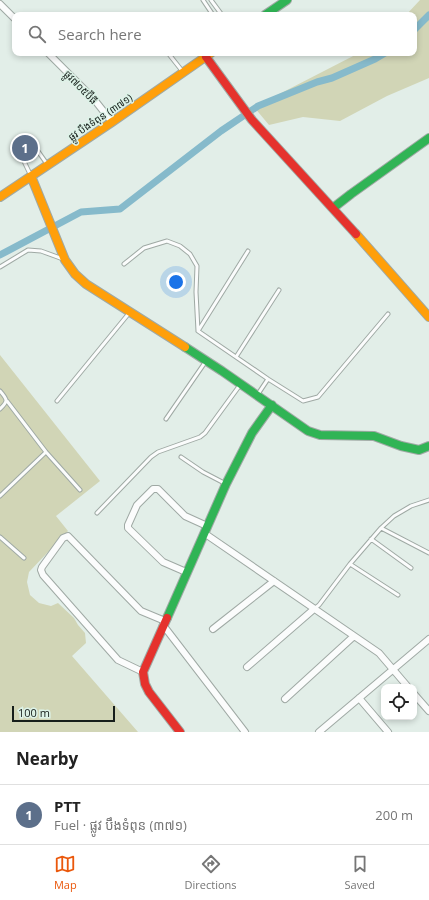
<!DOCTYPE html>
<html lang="en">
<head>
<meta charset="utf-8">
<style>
	body { margin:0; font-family:"Open Sans","Noto Sans Khmer",sans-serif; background:#f6f6f6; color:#222 }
	.controls { position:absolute; right:12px; bottom:12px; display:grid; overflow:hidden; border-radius:8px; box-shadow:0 2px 6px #0003 }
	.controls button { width:36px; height:36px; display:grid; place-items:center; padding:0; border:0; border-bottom:1px solid #e0e0e0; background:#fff; color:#222; font:20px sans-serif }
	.scale { position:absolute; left:12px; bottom:10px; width:103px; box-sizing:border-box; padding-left:4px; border:2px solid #161e1a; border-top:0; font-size:11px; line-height:14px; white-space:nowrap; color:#161e1a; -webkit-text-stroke:3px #ddf3e8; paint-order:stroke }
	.you { position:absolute; left:176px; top:282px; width:14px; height:14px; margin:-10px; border:3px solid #fff; border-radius:50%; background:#1a73e8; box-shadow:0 0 0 6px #1a73e833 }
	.badge { display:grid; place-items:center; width:26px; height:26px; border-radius:50%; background:#ea580c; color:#fff; font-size:13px; font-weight:700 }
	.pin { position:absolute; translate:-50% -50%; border:2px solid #fff; box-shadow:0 1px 4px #0006 }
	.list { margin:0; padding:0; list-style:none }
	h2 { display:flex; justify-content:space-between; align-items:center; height:52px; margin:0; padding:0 16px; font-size:17px }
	h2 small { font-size:13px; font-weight:400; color:#767676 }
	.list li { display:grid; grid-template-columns:26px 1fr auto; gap:12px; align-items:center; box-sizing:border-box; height:60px; padding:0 16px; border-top:1px solid #e0e0e0 }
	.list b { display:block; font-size:15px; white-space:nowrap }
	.list p { margin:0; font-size:13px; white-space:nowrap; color:#767676 }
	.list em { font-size:13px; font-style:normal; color:#767676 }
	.icon { flex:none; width:22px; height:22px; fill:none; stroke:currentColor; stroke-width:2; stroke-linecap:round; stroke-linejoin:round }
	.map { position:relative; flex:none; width:429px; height:732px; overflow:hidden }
	.search { position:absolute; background:#fff; box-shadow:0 2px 6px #0003; left:12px; right:12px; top:12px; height:44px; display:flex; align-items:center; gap:10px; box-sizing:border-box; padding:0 14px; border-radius:8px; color:#767676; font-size:15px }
	.sheet { height:112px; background:#fff }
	nav { display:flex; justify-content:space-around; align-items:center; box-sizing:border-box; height:56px; border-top:1px solid #e0e0e0; background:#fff; font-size:11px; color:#767676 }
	nav a { display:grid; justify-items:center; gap:2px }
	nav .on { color:#ea580c }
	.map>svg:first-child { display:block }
</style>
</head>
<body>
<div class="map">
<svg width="429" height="732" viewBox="0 0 429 732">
	<rect width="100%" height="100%" fill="#e2eee8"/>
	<!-- green -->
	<path fill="#d1d5b6" d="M 420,0 L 429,0 L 429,78 L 387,96 L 340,121 L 303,117 L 269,125 L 254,107 L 359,53 L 414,53 L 414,15 L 406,15 Z
		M 0,355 L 100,481 L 56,516 L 68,531 L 29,572 L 27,582 L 30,595 L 39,603 L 51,606 L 58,603 L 74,618 L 78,625 L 85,633 L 86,643 L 72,656 L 138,732 L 0,732 Z"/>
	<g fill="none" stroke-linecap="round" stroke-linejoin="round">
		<!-- canal -->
		<path stroke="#86bacb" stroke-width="7" d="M 414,30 L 429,15
			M 0,255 L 81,212 L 120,209 L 221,131 L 258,106 L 317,82 L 332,78 L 375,59 L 385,53"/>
		<!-- lane casing -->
		<g stroke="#9fa9a4" stroke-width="5">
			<path id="lane" d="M 203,0 L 213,15
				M 211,0 L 222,15
				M 168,53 L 183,72
				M 31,176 L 21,155 L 21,153 L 33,146 L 35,147 L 47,164
				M 124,264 L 144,248 L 167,241 L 180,246 L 190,254 L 197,266 L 196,292 L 198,331 L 268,379 L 303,401 L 318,397 L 388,314
				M 0,267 L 28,250 L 41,251 L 63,259
				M 198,331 L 248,251
				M 236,357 L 279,290
				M 0,391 C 8,400 8,401 0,409
				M 258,394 L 268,379
				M 7,401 L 46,452 L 80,490
				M 57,401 L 130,312
				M 166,419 L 206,361
				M 181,457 L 203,472 L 226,484
				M 0,496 L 46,452
				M 97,513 L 151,457 L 158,452 L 200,437 L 205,433 L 240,385
				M 381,528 L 429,553
				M 0,537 L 24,558
				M 371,539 L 411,568
				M 350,564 L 398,595
				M 314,609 L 319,605 L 350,564 L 381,528 L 394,516 L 411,506 L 429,500"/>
		</g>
		<!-- street casing -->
		<g stroke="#9fa9a4" stroke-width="8">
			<path id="street" d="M 0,4 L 15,19
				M 48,53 L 93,98 L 112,122
				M 204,533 L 379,653 L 408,687
				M 186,572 L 163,562 L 128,528 L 128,525 L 137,505 L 153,489 L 158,489 L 185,516 L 207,526
				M 163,625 L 245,732
				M 213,629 L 274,581
				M 247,667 L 314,609
				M 143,672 L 118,660 L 43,575 L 41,570 L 42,567 L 63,538 L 68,536 L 141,611 L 165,621
				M 414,694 L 429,711
				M 359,698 L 388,732
				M 285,699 L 354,636
				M 319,732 L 429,639"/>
		</g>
		<!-- fast casing -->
		<g stroke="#9fa9a4" stroke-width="10">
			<path id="fast" d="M 265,15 L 287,0
				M 333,208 L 351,194 L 429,138
				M 185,347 L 222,371 L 308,431 L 320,435 L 374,436 L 401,446 L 419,450 L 429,446
				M 167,618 L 226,484 L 252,433 L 272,405"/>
		</g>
		<!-- slow casing -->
		<g stroke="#9fa9a4" stroke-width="10">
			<path id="slow" d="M 31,176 L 65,260 L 75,274 L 86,284 L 185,347
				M 0,197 L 112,122 L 211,53
				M 356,234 L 429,317"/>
		</g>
		<!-- jam casing -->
		<g stroke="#9fa9a4" stroke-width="10">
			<path id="jam" d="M 206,57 L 252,120 L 356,234
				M 167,618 L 143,672 L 145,684 L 149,692 L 180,732"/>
		</g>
		<!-- lane -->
		<use href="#lane" stroke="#fbfcfc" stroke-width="3"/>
		<!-- street -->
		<use href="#street" stroke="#fbfcfc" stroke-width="6"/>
		<!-- fast -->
		<use href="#fast" stroke="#30b455" stroke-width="8"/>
		<!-- slow -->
		<use href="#slow" stroke="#ff9f0a" stroke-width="8"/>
		<!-- jam -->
		<use href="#jam" stroke="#e5322d" stroke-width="8"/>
	</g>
	<g text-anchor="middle" stroke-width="3" stroke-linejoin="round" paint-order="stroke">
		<!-- street labels -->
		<g font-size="10" fill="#161e1a" stroke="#ddf3e8">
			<text transform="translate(81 87) rotate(46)" y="4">ផ្លូវ៧០៥ប៊ីធី</text>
			<text transform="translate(100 117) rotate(-34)" y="4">ផ្លូវ បឹងទំពុន (៣៧១)</text>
		</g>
	</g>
</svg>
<div class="controls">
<button><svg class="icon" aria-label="locate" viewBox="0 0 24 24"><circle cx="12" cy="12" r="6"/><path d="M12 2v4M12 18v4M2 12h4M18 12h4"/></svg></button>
</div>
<div class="scale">100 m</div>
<div class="you"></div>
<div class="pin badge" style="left:25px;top:148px;background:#5c6f8a">1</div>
<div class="search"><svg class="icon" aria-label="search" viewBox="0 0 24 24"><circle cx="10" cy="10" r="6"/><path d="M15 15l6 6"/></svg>Search here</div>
</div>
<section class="sheet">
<h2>Nearby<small></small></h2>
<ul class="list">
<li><span class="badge" style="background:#5c6f8a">1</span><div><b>PTT</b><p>Fuel · ផ្លូវ បឹងទំពុន (៣៧១)</p></div><em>200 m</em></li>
</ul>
</section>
<nav>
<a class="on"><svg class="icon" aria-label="map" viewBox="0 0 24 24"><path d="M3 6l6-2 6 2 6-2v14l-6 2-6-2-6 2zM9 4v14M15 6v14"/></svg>Map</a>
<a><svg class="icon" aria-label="directions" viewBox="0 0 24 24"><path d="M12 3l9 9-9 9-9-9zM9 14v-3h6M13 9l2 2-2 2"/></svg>Directions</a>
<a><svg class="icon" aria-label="saved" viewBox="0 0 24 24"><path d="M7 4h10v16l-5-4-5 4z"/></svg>Saved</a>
</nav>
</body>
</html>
